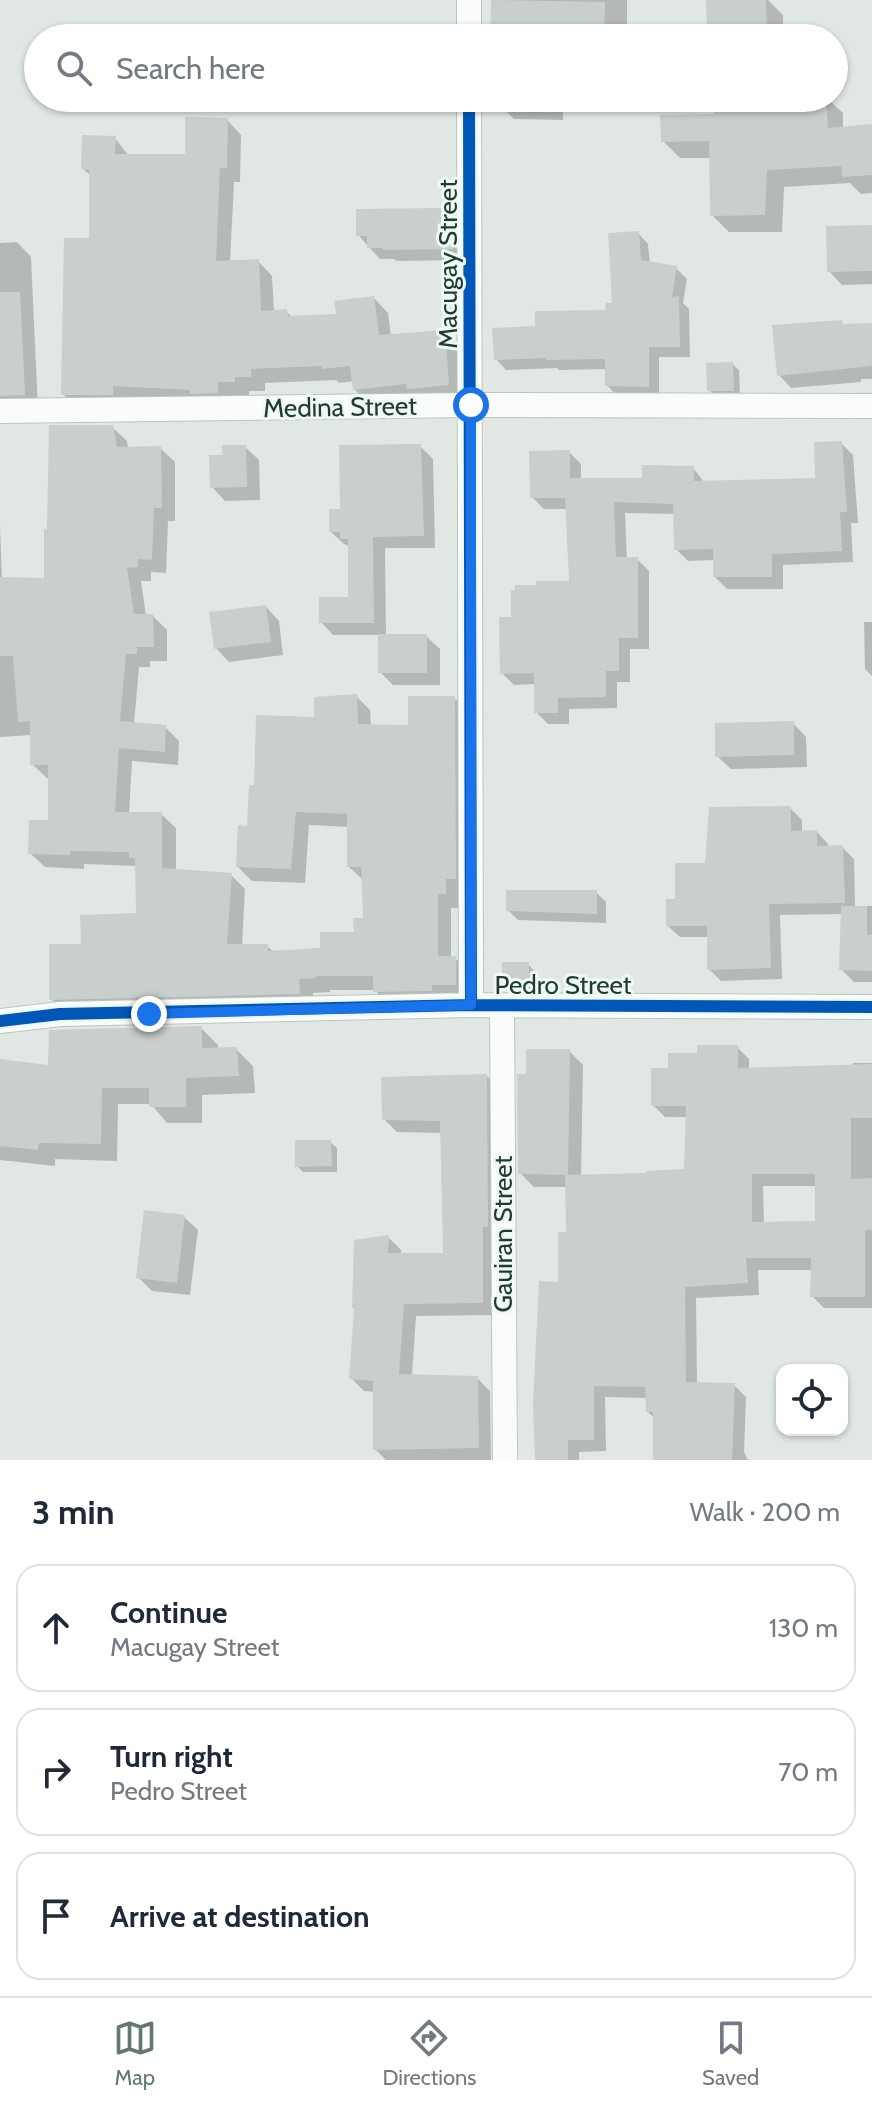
<!DOCTYPE html>
<html lang="en">
<head>
<meta charset="utf-8">
<style>
	body { margin:0; font-family:Cabin,sans-serif; background:#f6f6f7; color:#1f2937 }
	.controls { position:absolute; right:24px; bottom:24px; display:grid; overflow:hidden; border-radius:16px; box-shadow:0 2px 6px #0004 }
	.controls button { width:72px; height:72px; display:grid; place-items:center; padding:0; border:0; border-bottom:2px solid #e0e1e3; background:#fff; color:#1f2937; font:40px sans-serif }
	.stop { position:absolute; width:24px; height:24px; margin:-18px; border:6px solid #1a73e8; border-radius:50%; background:#fff }
	.stop.end { background:#1a73e8; border-color:#fff; box-shadow:0 2px 8px #0008 }
	.list { margin:0; padding:0; list-style:none }
	h2 { display:flex; justify-content:space-between; align-items:center; height:104px; margin:0; padding:0 32px; font-size:34px }
	h2 small { font-size:26px; font-weight:400; color:#747a83 }
	.list li { display:grid; grid-template-columns:52px 1fr auto; gap:24px; align-items:center; box-sizing:border-box; height:128px; margin:0 16px 16px; padding:0 16px; border:2px solid #e0e1e3; border-radius:24px }
	.list b { display:block; font-size:30px; white-space:nowrap }
	.list p { margin:0; font-size:26px; white-space:nowrap; color:#747a83 }
	.list em { font-size:26px; font-style:normal; color:#747a83 }
	.icon { flex:none; width:44px; height:44px; fill:none; stroke:currentColor; stroke-width:2; stroke-linecap:round; stroke-linejoin:round }
	.map { position:relative; flex:none; width:872px; height:1460px; overflow:hidden }
	.search { position:absolute; background:#fff; box-shadow:0 2px 6px #0004; left:24px; right:24px; top:24px; height:88px; display:flex; align-items:center; gap:20px; box-sizing:border-box; padding:0 28px; border-radius:44px; color:#747a83; font-size:30px }
	.sheet { height:536px; background:#fff }
	nav { display:flex; justify-content:space-around; align-items:center; box-sizing:border-box; height:112px; border-top:2px solid #e0e1e3; background:#fff; font-size:22px; color:#747a83 }
	nav a { display:grid; justify-items:center; gap:4px }
	nav .on { color:#637870 }
	.map>svg:first-child { display:block }
</style>
</head>
<body>
<div class="map">
<svg width="872" height="1460" viewBox="0 0 872 1460">
	<rect width="100%" height="100%" fill="#e1e8e4"/>
	<!-- shadow -->
	<path fill="#0003" fill-rule="evenodd" d="M 493,0 L 627,0 L 627,38 L 492,38 Z
		M 708,0 L 768,0 L 783,15 L 783,38 L 670,38 L 670,25 L 708,24 Z
		M 493,98 L 626,98 L 626,110 L 563,110 L 563,120 L 514,119 Z
		M 716,98 L 827,98 L 843,113 L 843,129 L 872,126 L 872,193 L 861,194 L 850,183 L 784,187 L 782,232 L 729,232 L 712,215 L 711,158 L 680,158 L 663,141 L 716,116 Z
		M 227,120 L 241,135 L 240,182 L 234,182 L 230,263 L 258,261 L 272,276 L 274,312 L 286,311 L 293,318 L 338,316 L 374,298 L 388,313 L 391,336 L 444,332 L 459,347 L 463,399 L 370,404 L 355,390 L 354,381 L 339,383 L 336,380 L 265,383 L 265,391 L 249,391 L 249,396 L 78,409 L 63,394 L 91,240 L 91,176 L 83,169 L 115,138 L 129,156 L 187,156 Z
		M 440,210 L 443,213 L 453,213 L 465,225 L 464,260 L 397,261 L 394,259 L 380,259 L 358,235 Z
		M 872,227 L 872,284 L 842,285 L 829,271 Z
		M 638,233 L 648,244 L 650,264 L 676,268 L 687,279 L 683,303 L 689,309 L 690,357 L 659,357 L 659,397 L 617,396 L 607,385 L 607,369 L 559,370 L 557,368 L 506,370 L 496,359 L 537,328 L 607,312 L 614,305 Z
		M 17,242 L 31,257 L 38,409 L 0,410 L 0,243 Z
		M 841,322 L 845,326 L 872,325 L 872,379 L 861,379 L 861,382 L 791,388 L 779,375 Z
		M 732,364 L 739,370 L 740,396 L 715,396 L 709,390 Z
		M 112,427 L 127,441 L 128,448 L 160,448 L 175,462 L 175,521 L 168,521 L 166,573 L 151,572 L 151,581 L 141,581 L 146,616 L 153,616 L 167,630 L 167,661 L 150,661 L 150,667 L 139,667 L 134,724 L 165,727 L 179,741 L 178,765 L 132,761 L 129,814 L 161,814 L 176,828 L 176,871 L 231,875 L 245,889 L 242,946 L 267,946 L 274,952 L 322,950 L 356,934 L 365,920 L 364,881 L 349,867 L 349,827 L 309,825 L 305,883 L 252,881 L 238,867 L 256,787 L 316,719 L 356,696 L 370,710 L 371,726 L 410,727 L 454,698 L 469,712 L 460,908 L 451,908 L 451,958 L 455,958 L 469,972 L 469,998 L 389,1006 L 375,990 L 330,990 L 330,992 L 313,993 L 314,1007 L 65,1014 L 51,999 L 83,946 L 138,915 L 137,866 L 84,864 L 84,869 L 45,867 L 30,853 L 50,822 L 50,778 L 47,778 L 32,764 L 32,735 L 0,737 L 0,525 L 2,579 L 46,580 Z
		M 841,443 L 853,455 L 858,523 L 851,523 L 853,562 L 783,565 L 783,589 L 727,589 L 715,577 L 715,560 L 688,561 L 676,549 L 676,514 L 625,513 L 627,559 L 637,559 L 649,571 L 649,649 L 630,649 L 630,682 L 617,682 L 617,708 L 569,709 L 569,724 L 548,724 L 536,712 L 536,684 L 514,685 L 502,673 L 513,619 L 571,583 L 568,509 L 544,509 L 532,497 L 569,452 L 581,464 L 581,480 L 644,480 L 693,468 L 705,483 L 818,480 Z
		M 420,446 L 433,459 L 435,548 L 385,548 L 386,636 L 426,636 L 440,649 L 440,685 L 393,685 L 380,672 L 380,635 L 333,635 L 321,622 L 350,599 L 350,546 L 344,544 L 331,532 L 342,511 Z
		M 245,447 L 259,460 L 260,500 L 225,501 L 212,487 L 224,457 Z
		M 266,607 L 279,621 L 283,655 L 229,662 L 216,648 Z
		M 864,622 L 872,622 L 872,676 L 865,669 Z
		M 793,723 L 806,737 L 807,767 L 731,769 L 717,756 Z
		M 790,808 L 802,820 L 802,833 L 817,832 L 828,844 L 828,848 L 842,847 L 854,859 L 855,906 L 872,906 L 872,982 L 854,982 L 841,969 L 843,914 L 780,915 L 782,979 L 721,981 L 709,969 L 709,937 L 680,937 L 668,926 L 677,901 L 707,865 Z
		M 596,892 L 606,902 L 606,923 L 518,920 L 508,910 Z
		M 528,964 L 534,971 L 534,993 L 510,993 L 504,986 Z
		M 201,1028 L 218,1045 L 218,1049 L 236,1049 L 253,1066 L 255,1093 L 202,1095 L 202,1123 L 167,1123 L 151,1104 L 118,1104 L 117,1161 L 55,1159 L 55,1166 L 0,1160 L 0,1061 L 50,1067 Z
		M 737,1047 L 749,1059 L 749,1070 L 853,1067 L 853,1063 L 872,1063 L 872,1308 L 824,1308 L 812,1296 L 813,1270 L 758,1270 L 759,1295 L 696,1298 L 697,1384 L 734,1385 L 746,1397 L 744,1452 L 748,1460 L 655,1460 L 655,1419 L 648,1412 L 648,1398 L 605,1397 L 606,1451 L 579,1452 L 579,1460 L 537,1460 L 568,1234 L 567,1187 L 534,1187 L 520,1173 L 528,1076 L 569,1051 L 583,1065 L 581,1177 L 686,1171 L 687,1117 L 665,1117 L 653,1105 L 670,1070 L 699,1055 ZM 763,1186 L 817,1186 L 817,1223 L 764,1224 Z
		M 487,1076 L 499,1089 L 495,1315 L 416,1316 L 412,1376 L 477,1378 L 490,1391 L 491,1460 L 386,1460 L 375,1449 L 375,1392 L 364,1391 L 351,1378 L 388,1237 L 401,1250 L 401,1255 L 445,1255 L 443,1133 L 397,1132 L 384,1119 Z
		M 330,1142 L 337,1148 L 337,1172 L 303,1172 L 297,1166 Z
		M 184,1217 L 198,1230 L 190,1295 L 152,1291 L 138,1277 Z"/>
	<!-- building -->
	<path fill="#c9cfcc" fill-rule="evenodd" d="M 491,0 L 605,2 L 604,38 L 490,38 Z
		M 706,0 L 766,0 L 767,38 L 707,38 Z
		M 795,98 L 826,98 L 828,128 L 872,124 L 872,175 L 842,177 L 841,166 L 767,170 L 765,215 L 710,216 L 709,141 L 661,142 L 660,115 L 714,114 L 714,100 L 795,103 Z
		M 185,117 L 228,118 L 227,168 L 220,168 L 216,261 L 259,259 L 261,311 L 287,309 L 288,316 L 336,314 L 334,301 L 374,296 L 379,335 L 445,330 L 449,385 L 407,389 L 406,384 L 353,390 L 350,366 L 322,369 L 322,366 L 251,369 L 251,377 L 235,377 L 235,382 L 218,382 L 218,393 L 190,394 L 190,390 L 113,386 L 113,395 L 61,395 L 64,238 L 89,238 L 89,170 L 81,169 L 82,135 L 116,136 L 115,154 L 185,154 Z
		M 441,208 L 441,211 L 454,211 L 453,249 L 383,250 L 383,248 L 367,248 L 367,236 L 356,236 L 356,209 Z
		M 872,225 L 872,271 L 827,272 L 826,226 Z
		M 639,231 L 641,260 L 677,266 L 672,297 L 679,296 L 680,347 L 649,347 L 649,387 L 605,386 L 605,359 L 546,360 L 546,358 L 494,360 L 492,328 L 535,326 L 535,311 L 605,310 L 606,303 L 612,303 L 608,233 Z
		M 0,292 L 20,292 L 25,395 L 0,396 Z
		M 842,320 L 842,324 L 872,323 L 872,366 L 777,376 L 772,325 Z
		M 733,362 L 734,391 L 707,391 L 706,363 Z
		M 49,425 L 113,425 L 117,447 L 161,446 L 162,508 L 154,508 L 152,560 L 138,559 L 138,567 L 127,568 L 134,614 L 153,614 L 154,647 L 137,647 L 137,654 L 126,654 L 120,721 L 166,725 L 165,752 L 119,748 L 115,812 L 162,812 L 162,868 L 232,873 L 227,944 L 268,944 L 268,951 L 320,948 L 320,932 L 354,932 L 353,918 L 363,918 L 361,867 L 347,867 L 347,814 L 296,812 L 291,869 L 236,867 L 238,825 L 247,826 L 249,785 L 254,785 L 256,715 L 314,717 L 314,697 L 357,694 L 358,724 L 408,725 L 408,696 L 455,696 L 456,879 L 446,879 L 446,894 L 438,894 L 438,956 L 456,956 L 456,985 L 432,985 L 432,991 L 373,992 L 373,976 L 316,976 L 316,978 L 299,979 L 300,994 L 49,1000 L 49,944 L 81,944 L 80,915 L 136,913 L 135,858 L 129,858 L 129,852 L 71,851 L 70,855 L 28,854 L 29,820 L 48,820 L 48,765 L 30,765 L 30,721 L 18,722 L 13,656 L 0,656 L 0,577 L 44,578 L 44,529 L 47,529 Z
		M 842,441 L 847,512 L 840,512 L 842,551 L 772,554 L 772,577 L 713,577 L 713,549 L 674,550 L 673,504 L 614,502 L 616,557 L 638,557 L 638,638 L 619,638 L 619,671 L 606,671 L 606,697 L 558,698 L 558,713 L 534,713 L 534,673 L 500,674 L 499,617 L 511,617 L 511,590 L 515,590 L 515,585 L 536,585 L 536,581 L 569,581 L 565,498 L 530,498 L 529,451 L 570,450 L 570,478 L 642,478 L 642,465 L 694,466 L 694,481 L 815,478 L 814,442 Z
		M 421,444 L 424,536 L 373,537 L 374,623 L 319,623 L 319,597 L 348,597 L 348,539 L 340,539 L 340,532 L 329,532 L 329,509 L 340,509 L 339,445 Z
		M 222,445 L 246,445 L 247,487 L 210,488 L 209,455 L 222,455 Z
		M 266,605 L 271,642 L 214,649 L 209,612 Z
		M 378,634 L 427,634 L 427,673 L 378,673 Z
		M 794,721 L 794,755 L 715,757 L 715,723 Z
		M 791,806 L 791,831 L 817,830 L 817,846 L 843,845 L 845,903 L 769,904 L 771,968 L 707,970 L 707,926 L 666,926 L 666,899 L 675,899 L 675,863 L 705,863 L 709,807 Z
		M 506,890 L 597,890 L 597,914 L 506,911 Z
		M 841,906 L 867,906 L 867,935 L 872,935 L 872,971 L 839,970 Z
		M 502,962 L 529,962 L 529,987 L 502,987 Z
		M 202,1026 L 202,1048 L 237,1047 L 239,1076 L 186,1078 L 186,1107 L 149,1107 L 149,1088 L 102,1088 L 101,1144 L 39,1143 L 38,1150 L 0,1146 L 0,1059 L 48,1065 L 49,1030 Z
		M 697,1045 L 738,1045 L 738,1068 L 872,1064 L 872,1118 L 851,1118 L 851,1179 L 872,1178 L 872,1230 L 865,1230 L 865,1297 L 810,1297 L 811,1258 L 746,1258 L 748,1283 L 685,1287 L 686,1382 L 735,1383 L 732,1460 L 653,1460 L 653,1412 L 646,1412 L 645,1387 L 594,1386 L 594,1440 L 568,1440 L 568,1460 L 535,1460 L 533,1404 L 539,1281 L 558,1282 L 558,1232 L 566,1232 L 565,1175 L 646,1173 L 646,1171 L 684,1169 L 686,1106 L 651,1106 L 651,1068 L 668,1068 L 668,1053 L 697,1053 ZM 752,1174 L 815,1174 L 815,1221 L 752,1222 Z
		M 526,1049 L 570,1049 L 568,1175 L 518,1174 L 517,1074 L 526,1074 Z
		M 487,1074 L 488,1227 L 483,1227 L 483,1303 L 404,1304 L 399,1374 L 478,1376 L 479,1448 L 373,1450 L 373,1381 L 349,1379 L 354,1309 L 352,1308 L 354,1240 L 389,1235 L 388,1253 L 443,1253 L 440,1121 L 382,1120 L 381,1077 Z
		M 295,1140 L 331,1140 L 332,1166 L 295,1167 Z
		M 144,1210 L 185,1215 L 177,1283 L 136,1278 Z"/>
	<g fill="none" stroke-linecap="round" stroke-linejoin="round">
		<!-- minor casing -->
		<g stroke="#bec5c1" stroke-width="26">
			<path id="minor" d="M 469,0 L 469,38
				M 469,98 L 471,1005
				M 0,411 L 471,405 L 872,406
				M 502,1007 L 505,1460
				M 0,1021 L 60,1014 L 471,1005 L 872,1007"/>
		</g>
		<!-- minor -->
		<use href="#minor" stroke="#fafcfb" stroke-width="24"/>
		<!-- cycleway casing -->
		<g stroke="#eff8f2" stroke-width="17">
			<path id="cycleway" d="M 469,98 L 471,1005
				M 0,1021 L 60,1014 L 471,1005 L 872,1007"/>
		</g>
		<!-- cycleway -->
		<use href="#cycleway" stroke="#0057b8" stroke-width="12"/>
	</g>
	<g fill="none" stroke-linecap="round" stroke-linejoin="round">
		<!-- route -->
		<path stroke="#1a73e8" stroke-width="10" d="M 149,1014 L 471,1005 L 471,405"/>
	</g>
	<g text-anchor="middle" stroke-width="6" stroke-linejoin="round" paint-order="stroke">
		<!-- street labels -->
		<g font-size="26" fill="#1f3c31" stroke="#eff8f2">
			<text transform="translate(448 264) rotate(-90)" y="9">Macugay Street</text>
			<text transform="translate(340 407) rotate(-1)" y="9">Medina Street</text>
			<text x="563" y="994">Pedro Street</text>
			<text transform="translate(503 1234) rotate(-90)" y="9">Gauiran Street</text>
		</g>
	</g>
</svg>
<div class="controls">
<button><svg class="icon" aria-label="locate" viewBox="0 0 24 24"><circle cx="12" cy="12" r="6"/><path d="M12 2v4M12 18v4M2 12h4M18 12h4"/></svg></button>
</div>
<div class="stop" style="left:471px;top:405px"></div>
<div class="stop end" style="left:149px;top:1014px"></div>
<div class="search"><svg class="icon" aria-label="search" viewBox="0 0 24 24"><circle cx="10" cy="10" r="6"/><path d="M15 15l6 6"/></svg>Search here</div>
</div>
<section class="sheet">
<h2>3 min<small>Walk · 200 m</small></h2>
<ul class="list">
<li><svg class="icon" aria-label="ahead" viewBox="0 0 24 24"><path d="M12 20V5M6 11l6-6 6 6"/></svg><div><b>Continue</b><p>Macugay Street</p></div><em>130 m</em></li>
<li><svg class="icon" aria-label="right" viewBox="0 0 24 24"><path d="M7 20v-9h11M14 6l5 5-5 5"/></svg><div><b>Turn right</b><p>Pedro Street</p></div><em>70 m</em></li>
<li><svg class="icon" aria-label="arrive" viewBox="0 0 24 24"><path d="M6 21V4h12l-3 4 3 4H6"/></svg><div><b>Arrive at destination</b></div></li>
</ul>
</section>
<nav>
<a class="on"><svg class="icon" aria-label="map" viewBox="0 0 24 24"><path d="M3 6l6-2 6 2 6-2v14l-6 2-6-2-6 2zM9 4v14M15 6v14"/></svg>Map</a>
<a><svg class="icon" aria-label="directions" viewBox="0 0 24 24"><path d="M12 3l9 9-9 9-9-9zM9 14v-3h6M13 9l2 2-2 2"/></svg>Directions</a>
<a><svg class="icon" aria-label="saved" viewBox="0 0 24 24"><path d="M7 4h10v16l-5-4-5 4z"/></svg>Saved</a>
</nav>
</body>
</html>
